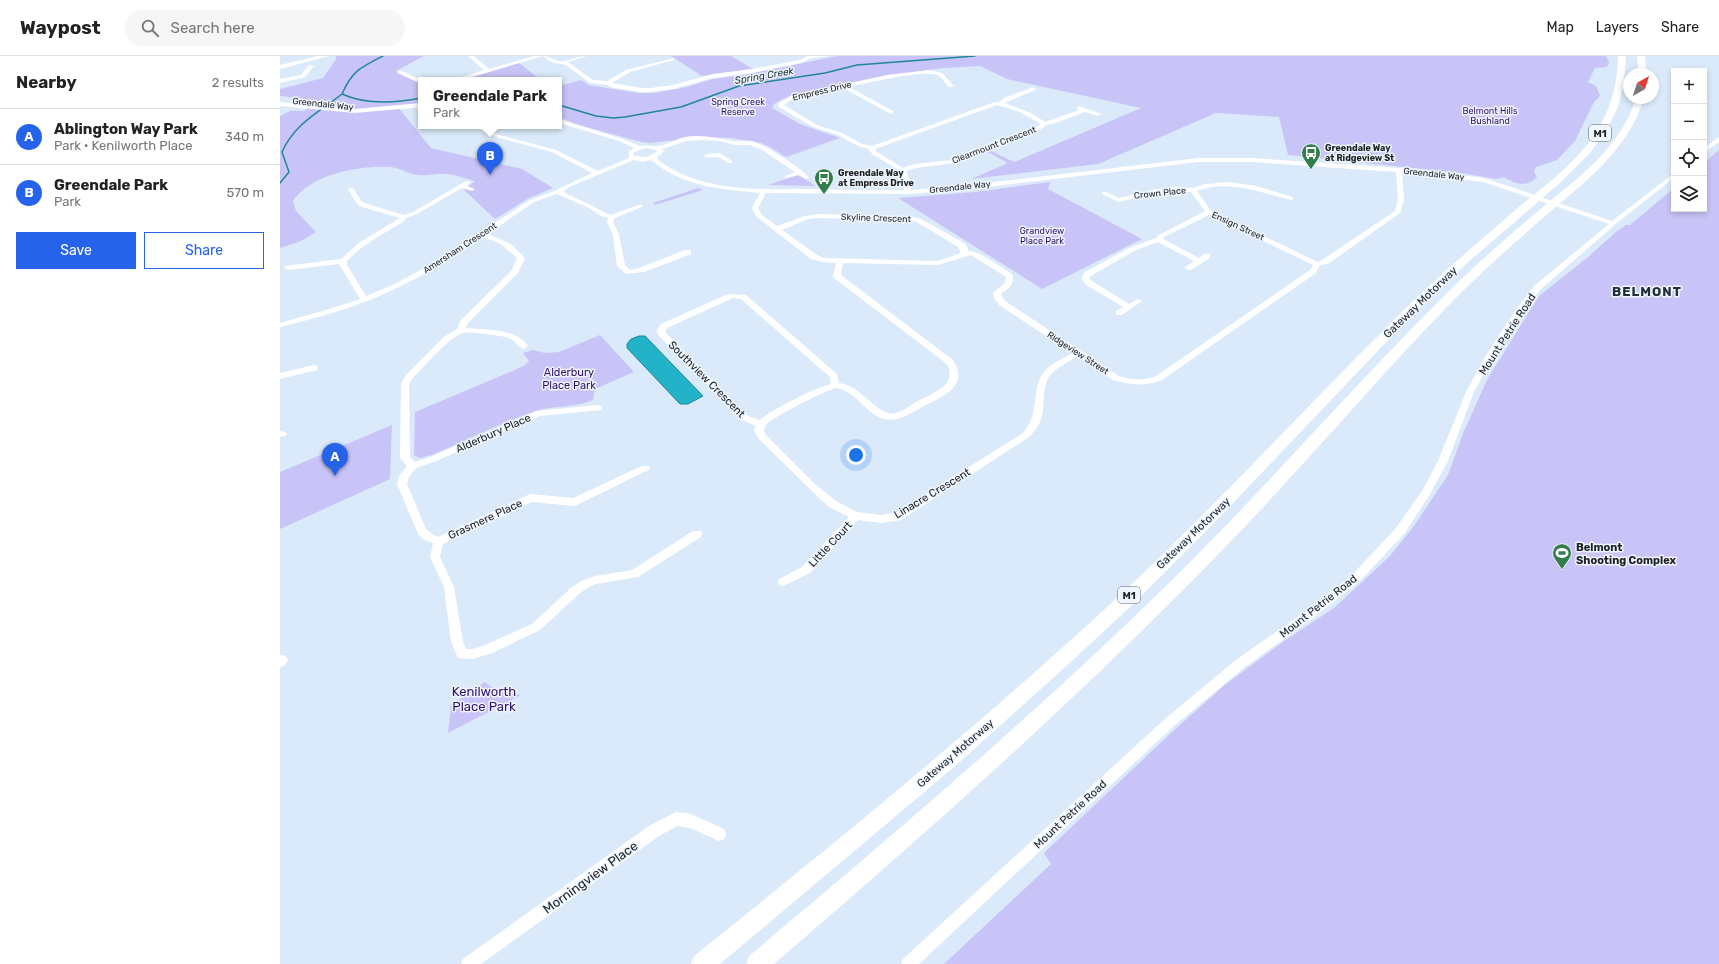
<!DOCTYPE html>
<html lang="en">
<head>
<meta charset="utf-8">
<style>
	body { margin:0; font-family:Rubik,sans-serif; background:#f6f6f6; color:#222 }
	.controls { position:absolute; right:12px; top:12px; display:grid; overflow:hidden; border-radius:0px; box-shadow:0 2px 6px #0003 }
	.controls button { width:36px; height:36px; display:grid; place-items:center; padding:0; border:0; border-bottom:1px solid #e0e0e0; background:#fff; color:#222; font:20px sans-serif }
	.compass { position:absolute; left:1343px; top:12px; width:36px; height:36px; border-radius:50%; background:#fff; box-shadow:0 2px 6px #0003; rotate:39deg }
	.you { position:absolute; left:576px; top:399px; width:14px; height:14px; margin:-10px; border:3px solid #fff; border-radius:50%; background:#1a73e8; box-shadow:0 0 0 6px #1a73e833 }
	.badge { display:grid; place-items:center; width:26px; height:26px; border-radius:50%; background:#2563eb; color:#fff; font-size:13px; font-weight:700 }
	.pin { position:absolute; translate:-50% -33px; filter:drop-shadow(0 1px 2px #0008) }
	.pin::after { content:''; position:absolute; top:21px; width:14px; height:12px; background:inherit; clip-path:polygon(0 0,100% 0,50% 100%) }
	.popup { position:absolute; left:138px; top:21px; width:144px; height:52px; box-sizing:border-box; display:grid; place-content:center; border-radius:0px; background:#fff; filter:drop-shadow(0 1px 3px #0005); font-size:13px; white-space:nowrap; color:#767676 }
	.popup b { font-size:15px; color:#222 }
	.popup::after { content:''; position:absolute; left:50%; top:100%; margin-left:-8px; border:8px solid transparent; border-top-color:#fff }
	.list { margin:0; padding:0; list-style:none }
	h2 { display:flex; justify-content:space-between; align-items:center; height:52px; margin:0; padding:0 16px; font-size:17px }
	h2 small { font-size:13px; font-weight:400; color:#767676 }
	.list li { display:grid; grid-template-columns:26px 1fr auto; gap:12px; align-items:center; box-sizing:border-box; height:56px; padding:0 16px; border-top:1px solid #e0e0e0 }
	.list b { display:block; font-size:15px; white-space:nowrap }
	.list p { margin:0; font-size:13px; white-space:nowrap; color:#767676 }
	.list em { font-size:13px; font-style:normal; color:#767676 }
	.actions { display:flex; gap:8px; padding:12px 16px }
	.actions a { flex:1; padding:9px 0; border:1px solid #2563eb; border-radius:0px; text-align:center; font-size:14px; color:#2563eb }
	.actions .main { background:#2563eb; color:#fff }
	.icon { flex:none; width:22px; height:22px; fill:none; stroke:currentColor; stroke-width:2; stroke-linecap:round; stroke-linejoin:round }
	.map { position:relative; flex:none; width:1439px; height:908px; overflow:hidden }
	header { display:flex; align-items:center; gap:24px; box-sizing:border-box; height:56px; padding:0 20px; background:#fff; border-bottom:1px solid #e0e0e0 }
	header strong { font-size:19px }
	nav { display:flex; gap:22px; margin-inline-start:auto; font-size:14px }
	.search { width:280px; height:36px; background:#f6f6f6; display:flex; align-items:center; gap:10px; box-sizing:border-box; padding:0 14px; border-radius:22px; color:#767676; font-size:15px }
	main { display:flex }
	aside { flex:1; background:#fff }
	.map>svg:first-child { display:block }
</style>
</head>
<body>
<header>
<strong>Waypost</strong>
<div class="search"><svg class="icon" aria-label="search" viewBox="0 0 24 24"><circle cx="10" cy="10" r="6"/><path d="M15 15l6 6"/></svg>Search here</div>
<nav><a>Map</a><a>Layers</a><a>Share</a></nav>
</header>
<main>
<aside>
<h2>Nearby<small>2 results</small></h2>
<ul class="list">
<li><span class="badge">A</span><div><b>Ablington Way Park</b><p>Park · Kenilworth Place</p></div><em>340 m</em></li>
<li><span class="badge">B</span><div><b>Greendale Park</b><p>Park</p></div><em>570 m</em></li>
</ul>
<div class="actions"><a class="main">Save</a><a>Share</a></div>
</aside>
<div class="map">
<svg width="1439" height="908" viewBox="0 0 1439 908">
	<rect width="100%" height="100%" fill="#dbeafa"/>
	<!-- green -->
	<path fill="#c8c4f8" d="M 56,0 L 144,0 L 116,15 L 117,17 L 141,27 L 141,47 L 117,50 L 151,92 L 242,113 L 273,132 L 249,142 L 215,163 L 184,134 L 195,125 C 186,123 175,118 165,118 C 157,117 149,120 140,119 C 130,119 121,112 111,111 C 81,109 30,118 13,145 L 16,155 L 36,176 L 21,185 L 0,192 L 0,60 L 10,55 L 24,55 L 40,45 L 0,40 L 0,33 L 43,22 L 56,3 Z
		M 391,0 L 451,0 L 473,13 L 422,20 Z
		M 557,0 L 1326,0 L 1329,6 L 1327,11 L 1315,12 L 1308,26 L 1316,30 L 1320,40 L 1314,46 L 1295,85 L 1277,104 L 1256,111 L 1254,116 L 1257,121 C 1247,132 1235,128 1224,121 L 1216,123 L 1181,117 L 1008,99 L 999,61 L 936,57 L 818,108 L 691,123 L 726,108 L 726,106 L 706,95 L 709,94 L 734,106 L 861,52 L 727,23 L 700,10 L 663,12 L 599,21 L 503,43 L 494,48 L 492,52 L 520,68 L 560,82 L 506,101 L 490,91 L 481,87 L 451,82 L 424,81 L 370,87 L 361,86 L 295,68 L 279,61 L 279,30 L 301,24 L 308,29 L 358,37 L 373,37 L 403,32 L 433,23 L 468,18 Z
		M 239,7 L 261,24 L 181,24 Z
		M 1439,94 L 1439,908 L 664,908 L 771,808 L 764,797 L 892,676 L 946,628 L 1007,583 L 1054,552 L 1110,500 L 1134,470 L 1168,419 L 1184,375 L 1208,322 L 1259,240 L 1308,201 L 1336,176 L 1346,169 L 1350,169 L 1394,132 L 1394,153 L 1424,153 L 1424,107 Z
		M 518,119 L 536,130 L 488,129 Z
		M 770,126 L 768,133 L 862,183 L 762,233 L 618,142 L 695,136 Z
		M 418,132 L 423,134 L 375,149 L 373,147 Z
		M 320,279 L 354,316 L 315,333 L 313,344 C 295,352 277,349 259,354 C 223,366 187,384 152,399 L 140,402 L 134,399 L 135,356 L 244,310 L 249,305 L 243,297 L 253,294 L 265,297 L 279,296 Z
		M 112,369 L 110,423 L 0,473 L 0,416 Z
		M 205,626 C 214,635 229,637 241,639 L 168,677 L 171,649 Z"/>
	<!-- water -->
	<path fill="#23b3c8" stroke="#218797" d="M 359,280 L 365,280 L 423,340 L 408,348 L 400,348 L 347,292 L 347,288 L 351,283 Z"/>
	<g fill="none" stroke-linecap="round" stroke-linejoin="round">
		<!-- stream -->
		<path stroke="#218797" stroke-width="1.5" d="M 103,0 C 81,11 72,15 62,38 C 86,49 116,47 141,42
			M 279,49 L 316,60 L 333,62 L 345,61 L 401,51 L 459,30 L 545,17 L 577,9 L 695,0
			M 0,127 L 9,116 L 2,96 C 15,67 38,57 62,38"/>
		<!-- minor -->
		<path fill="#fff" fill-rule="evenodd" d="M 188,0 L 194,0 L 209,13 L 254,0 L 263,0 L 182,24 L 173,24 L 204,14 Z
			M 263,0 C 270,0 275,6 282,5 C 290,5 298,0 307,0 L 288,6 L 313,24 L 327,25 L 346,14 L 394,2 L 394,4 L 350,16 L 332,27 L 361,32 L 371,32 L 393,29 L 433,18 L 472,13 L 520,4 L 528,0 L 550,0 L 531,2 L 521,7 L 472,17 L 433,22 L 393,33 L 371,36 L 361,36 L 334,32 L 327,29 L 310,27 L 286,9 L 271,6 Z
			M 29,9 L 34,10 L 25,21 L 0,27 L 0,23 L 21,19 Z
			M 649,14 L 662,17 L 674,30 L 669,31 C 666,28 662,22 659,20 C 647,12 584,28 569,31 L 613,55 L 613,57 L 611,58 L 563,32 L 512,43 L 504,49 L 537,69 L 562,77 L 582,88 L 592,90 L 715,46 L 719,46 L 724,42 L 753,31 L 756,33 L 755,34 L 725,47 L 751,57 L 765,66 L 799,54 L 796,52 L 799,50 L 821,58 L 818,60 L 805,56 L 776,67 L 766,69 L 761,73 L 675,107 L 636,112 L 626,115 L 628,119 L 631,134 L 680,130 L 919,102 L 973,102 L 1135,113 L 1204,122 L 1332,165 L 1394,117 L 1394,122 L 1338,166 L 1260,234 L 1241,258 L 1213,301 L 1194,336 L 1168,405 L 1149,440 L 1124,478 L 1080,525 L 1033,562 L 965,611 L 894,670 L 639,908 L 621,908 L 623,903 L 886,662 L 957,603 L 1025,556 L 1072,519 L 1116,472 L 1142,435 L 1158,405 L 1186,336 L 1205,301 L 1235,255 L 1254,230 L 1329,168 L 1203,126 L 1122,116 L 1124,144 L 1120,157 L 1048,208 L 1040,209 L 1036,217 L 882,324 C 865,331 850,329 833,324 L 797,300 C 789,306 778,311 771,318 C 761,330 766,349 761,363 C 759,370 754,376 749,381 L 621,464 L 601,467 L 578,464 L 530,517 L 503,530 L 499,529 L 498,526 L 499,523 L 522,511 L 569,461 L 549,451 L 539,442 L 479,383 L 474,375 L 476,370 L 462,364 L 378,279 L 377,274 L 381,268 L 443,240 L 452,238 L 466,239 L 557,318 L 559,327 C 582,330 591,354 613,358 C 621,356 628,351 636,346 C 651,338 678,330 667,308 L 554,222 L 553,220 L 556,207 L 543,206 L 531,203 L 477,161 L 472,152 L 480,137 C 440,133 403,131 371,104 L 363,106 L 354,104 L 289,131 L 283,136 L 313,150 L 325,157 L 331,159 L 358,149 L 362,149 L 362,151 L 335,162 L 333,166 L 339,179 L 345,209 L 350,214 L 359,212 L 405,194 L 411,194 L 411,198 L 364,216 L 346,218 L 337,210 L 333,179 L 327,166 L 328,162 L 321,160 L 309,152 L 277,138 L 254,146 L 208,178 L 231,188 L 245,202 L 238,217 L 188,267 L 186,272 C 207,274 235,272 248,290 L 244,293 C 237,291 235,283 226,281 C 220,280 188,275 183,277 C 171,279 142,313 132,323 L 129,328 L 130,401 L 135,406 L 150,401 L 256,355 L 318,349 L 321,350 L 322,352 L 321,354 L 260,360 L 156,405 L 136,412 L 129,421 L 127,428 L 146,473 L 152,478 L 158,481 L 248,439 L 251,438 L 293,442 L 362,410 L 368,410 L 370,412 L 368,414 L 297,449 L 293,450 L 252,446 L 163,488 L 160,501 L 174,531 L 183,586 L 186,593 L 193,593 L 205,589 L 252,568 L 292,531 L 301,525 L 315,520 L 352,514 L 413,475 L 421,475 L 422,478 L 421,481 L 358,521 L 316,528 L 309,531 L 300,537 L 260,574 L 212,597 L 193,603 L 178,602 L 171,586 L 164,531 L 150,501 L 153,487 L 144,484 L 138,478 L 117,428 L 119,420 L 127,410 L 120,402 L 121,328 L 126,319 L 164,281 L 177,273 L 181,264 L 232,214 L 237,202 L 221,188 L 204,181 C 176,199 149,217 119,231 C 81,250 41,261 0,271 L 0,267 L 49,253 L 80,243 L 59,208 L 8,214 L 4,212 L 5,210 L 61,203 L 80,186 L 120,162 L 79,150 L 75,145 L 68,133 L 69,132 L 73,132 L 81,145 L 84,147 L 124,159 L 133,156 L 186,125 L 191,126 L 187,130 L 195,133 L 192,135 L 182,132 L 137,158 L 126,162 L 123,166 C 103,178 83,188 67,205 L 67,209 L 86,240 L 115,228 L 146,211 L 250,144 L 272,136 L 312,117 L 272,96 L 216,81 L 192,70 L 200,70 L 220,79 L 276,94 L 318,115 L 349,102 L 349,95 L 354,92 L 339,85 L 279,67 L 279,63 L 343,83 L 360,90 C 367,88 372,91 378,90 C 387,89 396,83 405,81 C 421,78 437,82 453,85 C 459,86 466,84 472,85 C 484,88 521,112 529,121 L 526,123 L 519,119 L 505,122 L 505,120 L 515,116 L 482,94 L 470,89 L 454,89 L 440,85 L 424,84 L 406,85 L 382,93 L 384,95 L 376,102 C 418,137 478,133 529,133 C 561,134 593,134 624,134 L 622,119 L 620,115 L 592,98 L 589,93 L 578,90 L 558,79 L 533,71 L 499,51 L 498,48 L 510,40 L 607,19 ZM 717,49 L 740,56 L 761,68 L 757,71 L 672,104 L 635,108 L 623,112 L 597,96 L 595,93 ZM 367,92 L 378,95 L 367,101 L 354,100 L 354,96 ZM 919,106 L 973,106 L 1116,116 L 1118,144 L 1115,155 L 1042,204 L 1038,206 L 931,155 L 917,135 C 949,123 980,136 1011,144 L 1013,143 L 1013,141 L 976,130 L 949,126 L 925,128 L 913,132 L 895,131 L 876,133 L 839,142 L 826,136 L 822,136 L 822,138 L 839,146 L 876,137 L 911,136 L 925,155 L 879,179 L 876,182 L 849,192 L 805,216 L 801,222 L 806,229 L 843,251 L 836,255 L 836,259 L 842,259 L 862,245 L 858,243 L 849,248 L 812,225 L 809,222 L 811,220 L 854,195 L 878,186 L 914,205 L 904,212 L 908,214 L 911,214 L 930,202 L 930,198 L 924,198 L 919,202 L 883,183 L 884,181 L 929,159 L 1033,209 L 1030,214 L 876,320 C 863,325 852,324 839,320 L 725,245 L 721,238 C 728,233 736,228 732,218 C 721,212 700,194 688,195 L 688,192 L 684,187 L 641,163 L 629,160 L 537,158 L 525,160 L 497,170 L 482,159 L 478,152 L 486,137 L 628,138 L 680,134 ZM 537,162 L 629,164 L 637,166 L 678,191 L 681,197 L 657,205 L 544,202 L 537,199 L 502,174 L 528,163 ZM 691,199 L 726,221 L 725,227 L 713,237 L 715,244 L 719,249 L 792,297 C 784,302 772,307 766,314 C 749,331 762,355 743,377 L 615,457 L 601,459 L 577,456 L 556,445 L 535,428 L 486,379 L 484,375 C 484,374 485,370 486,369 C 491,362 546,334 556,332 C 577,335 585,358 604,363 C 620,366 631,357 644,350 C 663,340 690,330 673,304 L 561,219 L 563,207 L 658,209 ZM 453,242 L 461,243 L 550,321 L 551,328 C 534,332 493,353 480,364 L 468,360 L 385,276 L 387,272 Z
			M 118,15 L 122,15 L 141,24 L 141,28 L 118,17 Z
			M 0,46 L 75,53 L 141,47 L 141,51 L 75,57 L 0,50 Z
			M 1439,81 L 1439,86 L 1424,97 L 1424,92 Z
			M 440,97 L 452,105 L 452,107 C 446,108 443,102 437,101 C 432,101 428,103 424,100 L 427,98 Z
			M 34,309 L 37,310 L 38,312 L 37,314 L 0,323 L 0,317 Z
			M 0,375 L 5,376 L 7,378 L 5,380 L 0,381 Z
			M 2,599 L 6,600 L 8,604 L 4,610 L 0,611 L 0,600 Z
			M 396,756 L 411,758 L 444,773 L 446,778 L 444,783 L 439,785 L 410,772 L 397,770 L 379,780 L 201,908 L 181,908 L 183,903 L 369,770 Z"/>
		<!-- major -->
		<path fill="#fff" fill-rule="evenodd" d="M 38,0 L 49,0 L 0,13 L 0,9 Z"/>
		<!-- highway -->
		<path fill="#fff" fill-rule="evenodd" d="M 1338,0 L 1346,0 L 1344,26 L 1338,51 L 1326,75 L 1309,98 L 1281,126 L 1187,207 L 1130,261 L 934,467 L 851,550 L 793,604 L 674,711 L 440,908 L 411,908 L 414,900 C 559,784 703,666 839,540 C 932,454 1017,360 1107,271 C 1147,230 1190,193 1233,156 C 1259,134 1289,113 1310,85 C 1329,60 1338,31 1338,0 Z
			M 1357,0 L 1365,0 L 1367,18 L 1359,18 Z
			M 1356,42 L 1364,42 C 1348,97 1298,131 1257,167 C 1226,194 1195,222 1167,251 C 1112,307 1061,367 1008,424 C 973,463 937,500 901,536 C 771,667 633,788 494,908 L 466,908 L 469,900 C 612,780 754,659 888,528 C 981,437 1066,338 1159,245 C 1188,216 1219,188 1251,161 C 1291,127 1340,95 1356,42 Z"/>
	</g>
	<!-- icons -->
	<defs>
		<g id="bus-pin" transform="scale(1)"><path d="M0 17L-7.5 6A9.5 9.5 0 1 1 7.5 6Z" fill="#347e4c" stroke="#f0f6fd"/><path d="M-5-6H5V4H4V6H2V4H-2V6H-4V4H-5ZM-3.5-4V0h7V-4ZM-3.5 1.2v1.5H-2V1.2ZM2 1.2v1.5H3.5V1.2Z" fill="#fff"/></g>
		<g id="stadium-pin" transform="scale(1)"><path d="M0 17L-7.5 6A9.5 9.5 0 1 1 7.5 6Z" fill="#347e4c" stroke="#f0f6fd"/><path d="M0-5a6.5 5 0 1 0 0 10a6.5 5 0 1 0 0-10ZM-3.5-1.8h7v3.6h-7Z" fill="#fff"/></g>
	</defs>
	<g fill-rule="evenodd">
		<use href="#bus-pin" x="1031" y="97"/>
		<use href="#bus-pin" x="544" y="122"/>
		<use href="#stadium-pin" x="1282" y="497"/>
	</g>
	<g text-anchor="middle" stroke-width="3" stroke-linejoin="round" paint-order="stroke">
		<!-- far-street labels -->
		<g font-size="9" fill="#1c2126" stroke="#f0f6fd">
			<text transform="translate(542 35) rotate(-13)" y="3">Empress Drive</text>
			<text transform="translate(43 48) rotate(6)" y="3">Greendale Way</text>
			<text transform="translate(714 89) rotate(-21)" y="3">Clearmount Crescent</text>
			<text transform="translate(1154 118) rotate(6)" y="3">Greendale Way</text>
			<text transform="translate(680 131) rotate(-6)" y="3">Greendale Way</text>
			<text transform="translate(880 137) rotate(-6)" y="3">Crown Place</text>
			<text transform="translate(596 162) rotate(2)" y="3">Skyline Crescent</text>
			<text transform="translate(958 170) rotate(25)" y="3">Ensign Street</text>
			<text transform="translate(180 192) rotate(-33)" y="3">Amersham Crescent</text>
			<text transform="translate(798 297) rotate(33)" y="3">Ridgeview Street</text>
		</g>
		<!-- far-park labels -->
		<g font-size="9" fill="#2f1270" stroke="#f0f6fd">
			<text x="458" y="49">Spring Creek<tspan x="458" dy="10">Reserve</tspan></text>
			<text x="1210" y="58">Belmont Hills<tspan x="1210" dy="10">Bushland</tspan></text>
			<text x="762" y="178">Grandview<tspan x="762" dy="10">Place Park</tspan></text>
		</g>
		<!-- far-poi labels -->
		<g font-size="9" font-weight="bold" fill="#1c2126" stroke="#f0f6fd" text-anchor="start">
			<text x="1045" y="95">Greendale Way<tspan x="1045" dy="10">at Ridgeview St</tspan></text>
			<text x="558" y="120">Greendale Way<tspan x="558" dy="10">at Empress Drive</tspan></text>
		</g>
		<!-- far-water labels -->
		<g font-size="10" font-style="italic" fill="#1d3438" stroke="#f0f6fd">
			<text transform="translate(484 19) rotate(-10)" y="4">Spring Creek</text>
		</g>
		<!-- shield labels -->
		<g fill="#f0f6fd" stroke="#5c6166" stroke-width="1">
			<rect x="1309" y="69" width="22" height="16" rx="3"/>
			<rect x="838" y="531" width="22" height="16" rx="3"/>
		</g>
		<g font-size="10" font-weight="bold" fill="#1c2126">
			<text x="1320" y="81">M1</text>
			<text x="849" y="543">M1</text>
		</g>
		<!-- street labels -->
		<g font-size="11" fill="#1c2126" stroke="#f0f6fd">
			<text transform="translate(1140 246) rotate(-44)" y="4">Gateway Motorway</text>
			<text transform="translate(1227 278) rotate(-57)" y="4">Mount Petrie Road</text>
			<text transform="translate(427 323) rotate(45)" y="4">Southview Crescent</text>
			<text transform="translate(213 377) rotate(-24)" y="4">Alderbury Place</text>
			<text transform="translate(652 437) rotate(-31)" y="4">Linacre Crescent</text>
			<text transform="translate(205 463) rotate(-25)" y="4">Grasmere Place</text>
			<text transform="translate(913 477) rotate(-44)" y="4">Gateway Motorway</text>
			<text transform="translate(550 488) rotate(-47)" y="4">Little Court</text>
			<text transform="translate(1038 550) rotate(-38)" y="4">Mount Petrie Road</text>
			<text transform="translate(675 697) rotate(-41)" y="4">Gateway Motorway</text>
			<text transform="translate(790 758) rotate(-43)" y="4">Mount Petrie Road</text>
		</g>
		<!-- park labels -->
		<g font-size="11" fill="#2f1270" stroke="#f0f6fd">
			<text x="289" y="320">Alderbury<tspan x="289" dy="13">Place Park</tspan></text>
		</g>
		<!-- poi labels -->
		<g font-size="11" font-weight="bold" fill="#1c2126" stroke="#f0f6fd" text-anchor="start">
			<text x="1296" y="495">Belmont<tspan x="1296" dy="13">Shooting Complex</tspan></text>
		</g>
		<!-- far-district labels -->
		<g font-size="13" font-weight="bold" letter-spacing="1" fill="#212d39" stroke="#f0f6fd">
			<text x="1367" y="240">BELMONT</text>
		</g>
		<!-- near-park labels -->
		<g font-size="13" fill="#2f1270" stroke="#f0f6fd">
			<text x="204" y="640">Kenilworth<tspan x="204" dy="15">Place Park</tspan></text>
		</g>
		<!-- near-street labels -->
		<g font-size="13" fill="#1c2126" stroke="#f0f6fd">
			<text transform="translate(310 821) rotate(-36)" y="5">Morningview Place</text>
		</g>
	</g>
</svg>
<div class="controls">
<button>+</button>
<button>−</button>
<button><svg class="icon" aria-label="locate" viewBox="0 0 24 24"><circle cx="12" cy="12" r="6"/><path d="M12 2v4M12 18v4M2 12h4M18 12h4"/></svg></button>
<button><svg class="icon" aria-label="layers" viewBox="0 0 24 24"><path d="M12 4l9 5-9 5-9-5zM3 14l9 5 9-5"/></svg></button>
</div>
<svg class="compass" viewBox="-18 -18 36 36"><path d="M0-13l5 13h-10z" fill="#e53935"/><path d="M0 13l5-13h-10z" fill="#767676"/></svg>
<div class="you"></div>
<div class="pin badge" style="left:55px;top:420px">A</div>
<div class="pin badge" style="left:210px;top:119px">B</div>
<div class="popup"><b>Greendale Park</b>Park</div>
</div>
</main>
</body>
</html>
